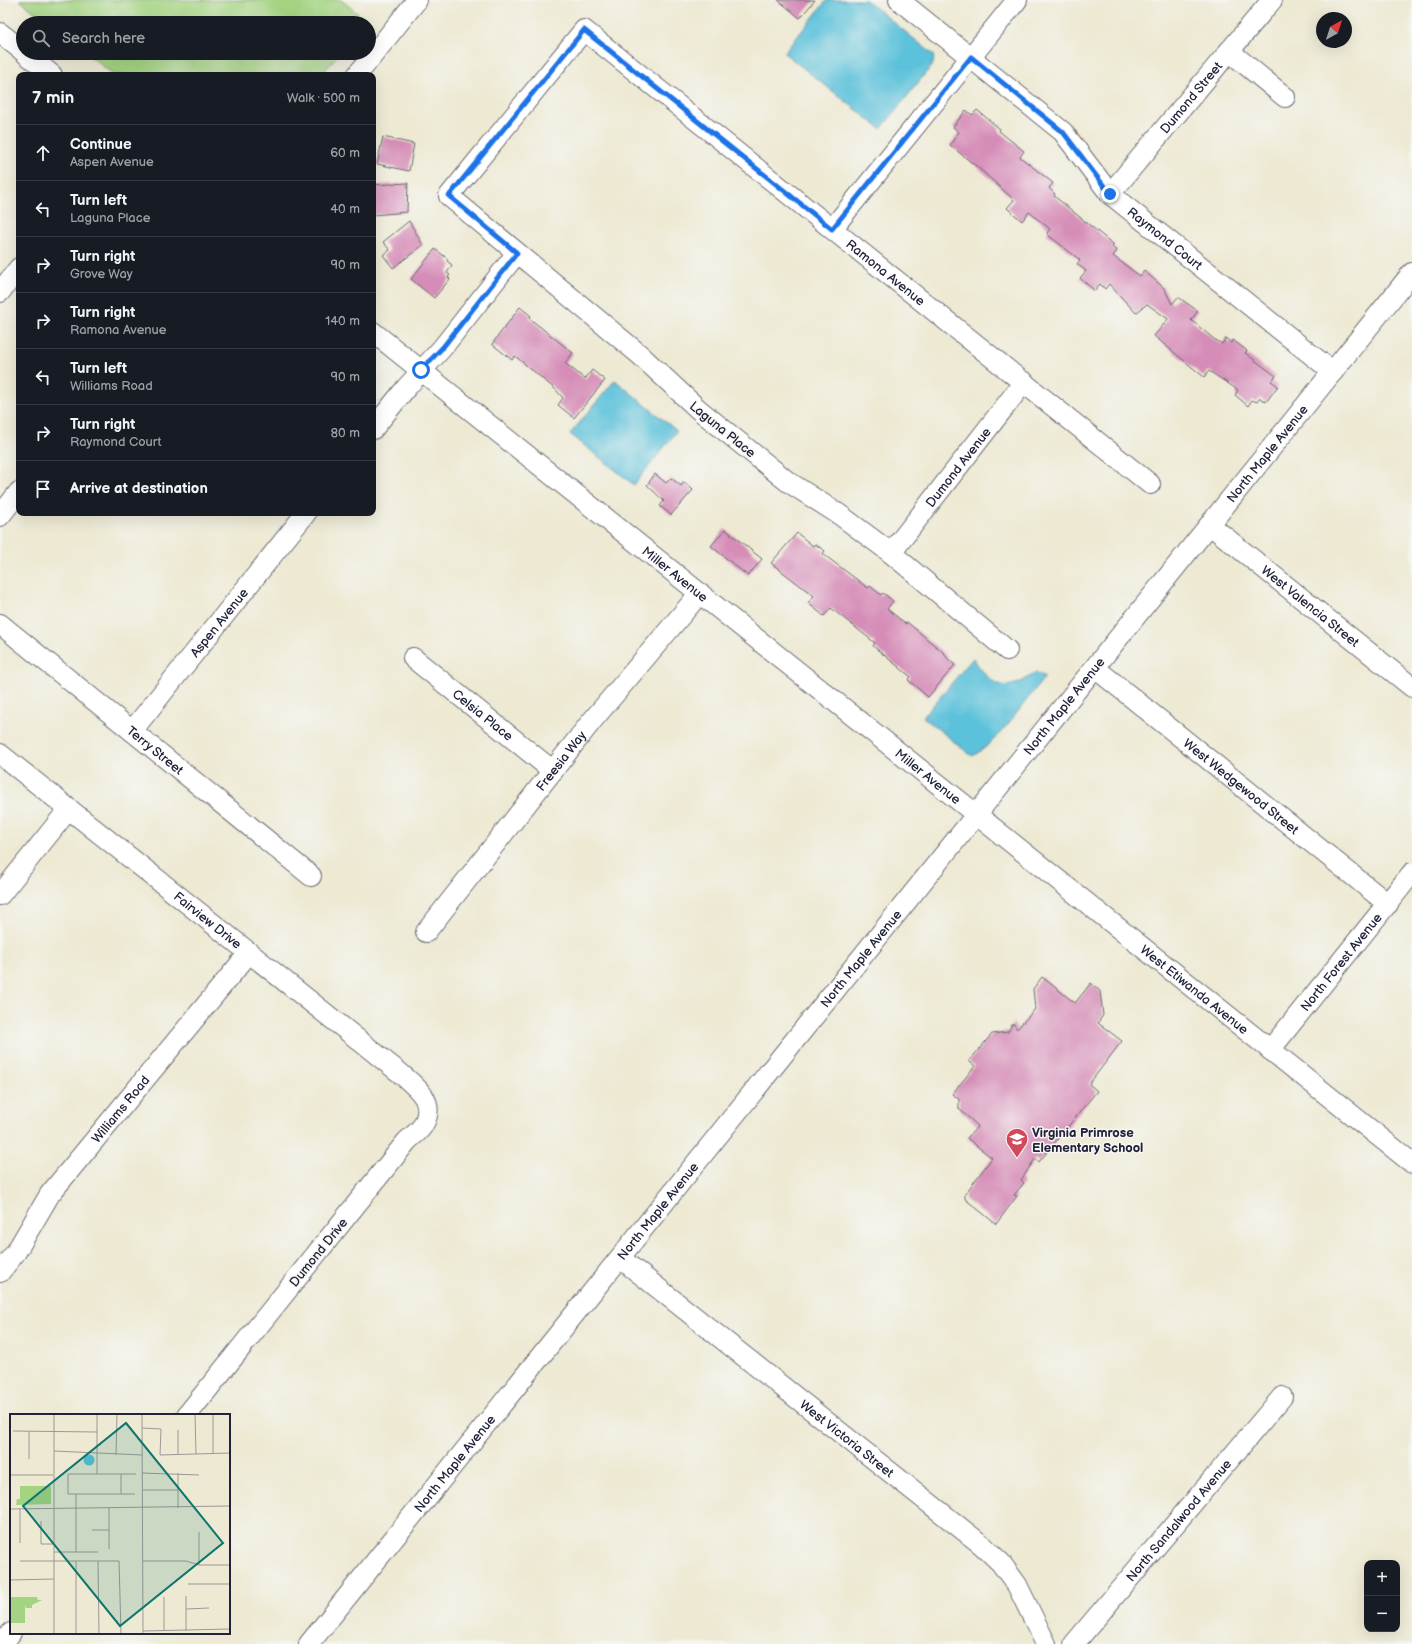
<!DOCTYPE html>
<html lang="en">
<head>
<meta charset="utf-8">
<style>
	body { margin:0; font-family:"Balsamiq Sans",sans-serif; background:#20242c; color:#f1f3f6 }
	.controls { position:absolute; right:12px; bottom:12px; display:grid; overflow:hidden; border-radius:8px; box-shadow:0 4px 16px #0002 }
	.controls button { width:36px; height:36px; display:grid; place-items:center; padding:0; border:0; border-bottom:1px solid #363941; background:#171b24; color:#f1f3f6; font:20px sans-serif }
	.compass { position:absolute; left:1316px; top:12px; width:36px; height:36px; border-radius:50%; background:#171b24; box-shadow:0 4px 16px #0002; rotate:39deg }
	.stop { position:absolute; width:12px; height:12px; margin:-9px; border:3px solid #1a73e8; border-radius:50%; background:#fff }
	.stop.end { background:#1a73e8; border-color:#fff; box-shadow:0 1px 4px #0008 }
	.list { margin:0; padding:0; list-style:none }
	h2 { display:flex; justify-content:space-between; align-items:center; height:52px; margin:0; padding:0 16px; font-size:17px }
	h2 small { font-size:13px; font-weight:400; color:#9ea1a6 }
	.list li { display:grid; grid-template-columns:26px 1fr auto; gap:12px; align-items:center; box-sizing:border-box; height:56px; padding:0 16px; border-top:1px solid #363941 }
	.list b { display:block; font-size:15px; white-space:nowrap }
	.list p { margin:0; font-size:13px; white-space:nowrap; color:#9ea1a6 }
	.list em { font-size:13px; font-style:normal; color:#9ea1a6 }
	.icon { flex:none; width:22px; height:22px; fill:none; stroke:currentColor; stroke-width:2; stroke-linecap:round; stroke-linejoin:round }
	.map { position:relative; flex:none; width:1412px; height:1644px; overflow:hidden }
	.search { position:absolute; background:#171b24; box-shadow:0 4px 16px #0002; left:16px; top:16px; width:360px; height:44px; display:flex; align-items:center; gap:10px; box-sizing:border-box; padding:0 14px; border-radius:22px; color:#9ea1a6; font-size:15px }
	.panel { position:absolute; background:#171b24; box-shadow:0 4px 16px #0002; left:16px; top:72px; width:360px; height:444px; border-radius:8px }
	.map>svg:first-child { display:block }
</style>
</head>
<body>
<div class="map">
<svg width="1412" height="1644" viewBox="0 0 1412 1644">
	<rect width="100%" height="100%" fill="#f6f6f2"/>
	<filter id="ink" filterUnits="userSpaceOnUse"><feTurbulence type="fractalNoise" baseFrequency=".025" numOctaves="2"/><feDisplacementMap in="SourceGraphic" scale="8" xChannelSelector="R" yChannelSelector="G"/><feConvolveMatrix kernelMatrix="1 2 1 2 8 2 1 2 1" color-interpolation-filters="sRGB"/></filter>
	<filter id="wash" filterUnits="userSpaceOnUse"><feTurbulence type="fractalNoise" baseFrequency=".012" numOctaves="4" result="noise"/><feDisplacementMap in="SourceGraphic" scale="16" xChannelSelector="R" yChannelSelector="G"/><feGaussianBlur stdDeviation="0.9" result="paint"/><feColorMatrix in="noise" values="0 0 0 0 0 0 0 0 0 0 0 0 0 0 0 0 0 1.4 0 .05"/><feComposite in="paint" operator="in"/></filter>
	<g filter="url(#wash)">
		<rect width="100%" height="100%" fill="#ede9d3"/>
		<!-- green -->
		<path fill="#a4d482" stroke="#637b5e" d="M 20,0 L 341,0 L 367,21 L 366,23 L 48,23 Z
			M 86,53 L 340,53 L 321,75 L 114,75 Z"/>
		<!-- water -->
		<path fill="#5cc1da" stroke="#3f728a" d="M 827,0 L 866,0 L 934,55 L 933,64 L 881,129 L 784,53 Z
			M 615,380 L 677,431 L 634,485 L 570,434 Z
			M 973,658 C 992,686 1005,696 1036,672 L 1045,677 C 1026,699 998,744 972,756 L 923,717 Z"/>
		<g id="blocks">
			<!-- building -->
			<path fill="#d58cb7" d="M 778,0 L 815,0 L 800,18 Z
				M 966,110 L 972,115 L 977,110 L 1000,129 L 999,131 L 1024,151 L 1020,157 L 1053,183 L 1049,188 L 1055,194 L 1054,196 L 1114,245 L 1112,247 L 1117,251 L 1113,256 L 1140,276 L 1144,271 L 1156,281 L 1164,288 L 1172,304 L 1178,297 L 1198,311 L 1191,320 L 1214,339 L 1222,344 L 1226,338 L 1231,343 L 1233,340 L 1247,351 L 1245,353 L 1276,376 L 1271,381 L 1278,386 L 1266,402 L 1260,398 L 1257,402 L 1252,400 L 1248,406 L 1235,395 L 1238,390 L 1209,371 L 1204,377 L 1154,336 L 1168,319 L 1147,304 L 1136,313 L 1109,284 L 1105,289 L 1100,284 L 1095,291 L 1080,278 L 1086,271 L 1077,264 L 1080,260 L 1048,235 L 1047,233 L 1050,229 L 1029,212 L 1022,221 L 1007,208 L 1014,200 L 982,171 L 950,145 L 959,132 L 953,127 Z
				M 383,137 L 414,144 L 409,171 L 377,164 Z
				M 408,183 L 407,212 L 373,215 L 373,185 Z
				M 409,221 L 423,245 L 393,268 L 383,255 L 390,250 L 383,242 Z
				M 435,249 L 448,259 L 447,261 L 452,265 L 447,273 L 450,275 L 448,277 L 450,279 L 434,298 L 411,279 Z
				M 520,307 L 531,316 L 529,318 L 573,353 L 565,363 L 585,379 L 592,370 L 605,380 L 574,418 L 558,405 L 563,398 L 555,389 L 515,356 L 512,360 L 492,344 Z
				M 655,474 L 666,483 L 671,478 L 681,486 L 684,482 L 693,490 L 671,515 L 660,506 L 664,501 L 647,485 Z
				M 725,529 L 762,559 L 748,576 L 711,546 Z
				M 797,533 L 813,546 L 815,544 L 825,551 L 823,554 L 868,588 L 870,586 L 881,595 L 883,593 L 893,601 L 887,609 L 906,624 L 907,622 L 945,654 L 947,658 L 955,665 L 928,697 L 908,680 L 911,677 L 873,646 L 875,643 L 831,608 L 824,616 L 808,603 L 814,596 L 771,563 Z
				M 1042,977 L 1075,1003 L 1091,983 L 1100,991 L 1103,1015 L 1098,1023 L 1122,1041 L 1089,1084 L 1097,1091 L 1039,1162 L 1035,1159 L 1021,1180 L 1024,1183 L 1014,1195 L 1017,1196 L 996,1224 L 965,1199 L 965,1194 L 992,1158 L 967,1138 L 978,1126 L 959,1109 L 959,1099 L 952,1094 L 975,1066 L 969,1061 L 992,1034 L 1008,1032 L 1013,1023 L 1017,1029 L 1035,1009 L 1033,989 Z"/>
		</g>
	</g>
	<g filter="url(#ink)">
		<use href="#blocks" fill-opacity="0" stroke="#696870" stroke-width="1"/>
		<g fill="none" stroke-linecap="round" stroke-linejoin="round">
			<!-- minor casing -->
			<g stroke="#696870" stroke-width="22">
				<g id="minor">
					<path id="s1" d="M 899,0 L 1063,132 L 1110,194 L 1333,372"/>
					<path d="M 0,33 L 23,51"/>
					<path d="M 1229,51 L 1285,97"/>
					<path d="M 25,53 L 52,75"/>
					<path d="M 357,75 L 417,0"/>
					<path id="s2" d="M 1110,194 L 1272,0"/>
					<path d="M 832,229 L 1017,0"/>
					<path d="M 0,292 L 19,268"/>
					<path id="s3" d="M 373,332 L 1412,1163"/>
					<path d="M 373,429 L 406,388 L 443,347 L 517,253"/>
					<path d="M 0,516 L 19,492"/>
					<path id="s4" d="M 1210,525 L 1412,687"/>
					<path id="s5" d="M 891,553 L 1024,382"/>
					<path id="s6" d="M 0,624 L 311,876"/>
					<path id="s7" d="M 1007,650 L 891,553 L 840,515 L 787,481 L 698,409 L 639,354 L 449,196 L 584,30 L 1150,484"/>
					<path id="s8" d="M 413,658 L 553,771"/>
					<path id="s9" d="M 1095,668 L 1388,904"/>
					<path id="s10" d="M 132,731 L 306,513"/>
					<path id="s11" d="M 0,754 L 400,1073 C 416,1087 437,1101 423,1125 C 420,1131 412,1136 407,1141 L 187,1415"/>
					<path d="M 0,895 L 68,810"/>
					<path id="s12" d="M 426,932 L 591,722 L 700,593"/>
					<path id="s13" d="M 1270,1050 L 1412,873"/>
					<path id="s14" d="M 620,1258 L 982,1545 L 1001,1563 L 1017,1585 L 1046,1644"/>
					<path id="s15" d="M 0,1272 L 16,1252 L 50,1194 L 249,953"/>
					<path d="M 2,1644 L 11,1633"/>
					<path id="s16" d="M 309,1644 L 1412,273"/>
					<path id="s17" d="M 1074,1644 L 1282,1397"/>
				</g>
			</g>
			<!-- minor -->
			<use href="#minor" stroke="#fff" stroke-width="20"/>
		</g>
	</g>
	<g fill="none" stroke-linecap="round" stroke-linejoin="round" filter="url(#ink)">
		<!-- route -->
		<path stroke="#1a73e8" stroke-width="5" d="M 421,370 L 443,347 L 517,253 L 449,196 L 584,30 L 832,229 L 971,57 L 1063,132 L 1110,194"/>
	</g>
	<!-- icons -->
	<defs>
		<g id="school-pin" transform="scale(1.15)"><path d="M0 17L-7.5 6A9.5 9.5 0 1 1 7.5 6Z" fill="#d1495b" stroke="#f6f6f2"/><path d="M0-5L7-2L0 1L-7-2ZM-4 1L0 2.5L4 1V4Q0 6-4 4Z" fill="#fff"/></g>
	</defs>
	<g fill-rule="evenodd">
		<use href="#school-pin" x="1017" y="1139"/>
	</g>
	<g text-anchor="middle" stroke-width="3" stroke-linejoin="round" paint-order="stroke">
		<!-- street labels -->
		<g font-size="13" fill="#22223b" stroke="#f6f6f2">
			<text dy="5" stroke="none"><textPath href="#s2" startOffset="126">Dumond Street</textPath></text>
			<text dy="5" stroke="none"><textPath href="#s1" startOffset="359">Raymond Court</textPath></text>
			<text dy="5" stroke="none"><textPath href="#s7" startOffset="1321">Ramona Avenue</textPath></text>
			<text transform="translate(723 429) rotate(39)" y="5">Laguna Place</text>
			<text dy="5" stroke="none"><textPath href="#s16" startOffset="1528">North Maple Avenue</textPath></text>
			<text dy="5" stroke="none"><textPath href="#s5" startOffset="109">Dumond Avenue</textPath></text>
			<text dy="5" stroke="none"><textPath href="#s3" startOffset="387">Miller Avenue</textPath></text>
			<text dy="5" stroke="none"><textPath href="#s4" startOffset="129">West Valencia Street</textPath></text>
			<text dy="5" stroke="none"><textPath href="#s10" startOffset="139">Aspen Avenue</textPath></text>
			<text dy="5" stroke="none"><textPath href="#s16" startOffset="1204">North Maple Avenue</textPath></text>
			<text dy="5" stroke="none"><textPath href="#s8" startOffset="90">Celsia Place</textPath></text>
			<text dy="5" stroke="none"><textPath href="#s6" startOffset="200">Terry Street</textPath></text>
			<text dy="5" stroke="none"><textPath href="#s12" startOffset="218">Freesia Way</textPath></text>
			<text dy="5" stroke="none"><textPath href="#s3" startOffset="711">Miller Avenue</textPath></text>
			<text dy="5" stroke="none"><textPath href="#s9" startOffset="188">West Wedgewood Street</textPath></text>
			<text dy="5" stroke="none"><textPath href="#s11" startOffset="266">Fairview Drive</textPath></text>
			<text dy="5" stroke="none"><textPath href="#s16" startOffset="880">North Maple Avenue</textPath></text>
			<text dy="5" stroke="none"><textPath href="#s13" startOffset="113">North Forest Avenue</textPath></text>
			<text dy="5" stroke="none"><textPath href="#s3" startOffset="1052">West Etiwanda Avenue</textPath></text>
			<text dy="5" stroke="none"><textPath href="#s15" startOffset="203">Williams Road</textPath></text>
			<text dy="5" stroke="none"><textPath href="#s16" startOffset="556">North Maple Avenue</textPath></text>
			<text transform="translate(318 1252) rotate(-51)" y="5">Dumond Drive</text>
			<text dy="5" stroke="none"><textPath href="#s14" startOffset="290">West Victoria Street</textPath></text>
			<text dy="5" stroke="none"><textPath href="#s16" startOffset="232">North Maple Avenue</textPath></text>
			<text dy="5" stroke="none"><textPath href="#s17" startOffset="162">North Sandalwood Avenue</textPath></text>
		</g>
		<!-- poi labels -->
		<g font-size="13" font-weight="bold" fill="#22223b" stroke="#f6f6f2" text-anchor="start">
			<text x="1032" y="1137">Virginia Primrose<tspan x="1032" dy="15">Elementary School</tspan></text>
		</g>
	</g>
	<!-- overview -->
	<g transform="translate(10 1414)">
		<rect width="220" height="220" fill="#ede9d3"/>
		<path d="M 10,72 L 41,72 L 41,90 L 6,91 L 7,85 L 10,85 ZM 0,183 L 27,183 L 28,186 L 32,186 L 22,191 L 22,194 L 16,194 L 15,191 L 15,209 L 0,209 Z" fill="#a4d482"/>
		<path d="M73.5 46a5.5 5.5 0 1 1 11 0a5.5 5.5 0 1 1-11 0Z" fill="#5cc1da"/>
		<path fill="none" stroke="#9c9996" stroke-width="1" d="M 44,0 L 44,220M 87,0 L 87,60M 132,0 L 133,220M 185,0 L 186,40M 203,1 L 203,40M 132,14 L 151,15 L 150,41 L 220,39M 168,16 L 168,40M 3,17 L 87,18M 19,17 L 19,45M 44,37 L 132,41M 106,41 L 107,0M 132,59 L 189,61M 168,59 L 168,94M 111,60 L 111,80M 0,61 L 43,61M 133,76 L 168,76M 66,80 L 66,138M 125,80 L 58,80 L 58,60 L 126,60M 99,94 L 99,135M 0,95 L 220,92M 10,95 L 10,129M 31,107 L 31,130 L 44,130M 82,116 L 99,116M 44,138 L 88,138M 10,147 L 109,147 L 111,220M 66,147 L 66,220M 88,147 L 89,220M 133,147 L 176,147 L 189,151 L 220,151M 189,151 L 189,118M 0,166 L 44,165M 178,170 L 220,170M 176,182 L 176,217M 176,195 L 199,194M 133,217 L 220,215M 154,217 L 154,183"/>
		<path fill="#0f766e" fill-opacity="0.15" stroke="#0f766e" stroke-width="2" d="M 116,9 L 213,129 L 110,212 L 13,92 Z"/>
		<rect width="220" height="220" fill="none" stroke="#22223b" stroke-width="2"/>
	</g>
</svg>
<div class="controls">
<button>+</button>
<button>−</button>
</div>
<svg class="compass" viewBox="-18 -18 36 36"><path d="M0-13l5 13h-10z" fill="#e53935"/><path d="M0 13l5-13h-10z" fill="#9ea1a6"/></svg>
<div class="stop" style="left:421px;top:370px"></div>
<div class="stop end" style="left:1110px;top:194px"></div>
<div class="search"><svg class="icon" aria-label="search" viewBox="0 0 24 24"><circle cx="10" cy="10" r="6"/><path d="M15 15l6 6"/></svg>Search here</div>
<section class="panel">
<h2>7 min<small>Walk · 500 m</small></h2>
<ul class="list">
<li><svg class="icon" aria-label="ahead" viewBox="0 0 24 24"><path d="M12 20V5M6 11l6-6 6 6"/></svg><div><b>Continue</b><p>Aspen Avenue</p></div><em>60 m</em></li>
<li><svg class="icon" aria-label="left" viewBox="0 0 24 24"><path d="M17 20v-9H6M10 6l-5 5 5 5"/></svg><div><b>Turn left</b><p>Laguna Place</p></div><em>40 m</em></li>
<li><svg class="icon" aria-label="right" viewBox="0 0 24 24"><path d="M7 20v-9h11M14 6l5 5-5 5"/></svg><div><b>Turn right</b><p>Grove Way</p></div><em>90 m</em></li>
<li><svg class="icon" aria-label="right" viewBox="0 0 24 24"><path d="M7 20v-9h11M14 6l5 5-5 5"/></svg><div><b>Turn right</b><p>Ramona Avenue</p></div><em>140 m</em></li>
<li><svg class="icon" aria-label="left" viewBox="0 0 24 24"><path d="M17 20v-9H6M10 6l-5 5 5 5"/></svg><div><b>Turn left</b><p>Williams Road</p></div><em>90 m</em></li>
<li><svg class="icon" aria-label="right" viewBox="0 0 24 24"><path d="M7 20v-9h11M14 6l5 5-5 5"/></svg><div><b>Turn right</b><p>Raymond Court</p></div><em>80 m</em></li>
<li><svg class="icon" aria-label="arrive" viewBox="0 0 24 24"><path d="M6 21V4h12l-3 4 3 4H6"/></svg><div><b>Arrive at destination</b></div></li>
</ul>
</section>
</div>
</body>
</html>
